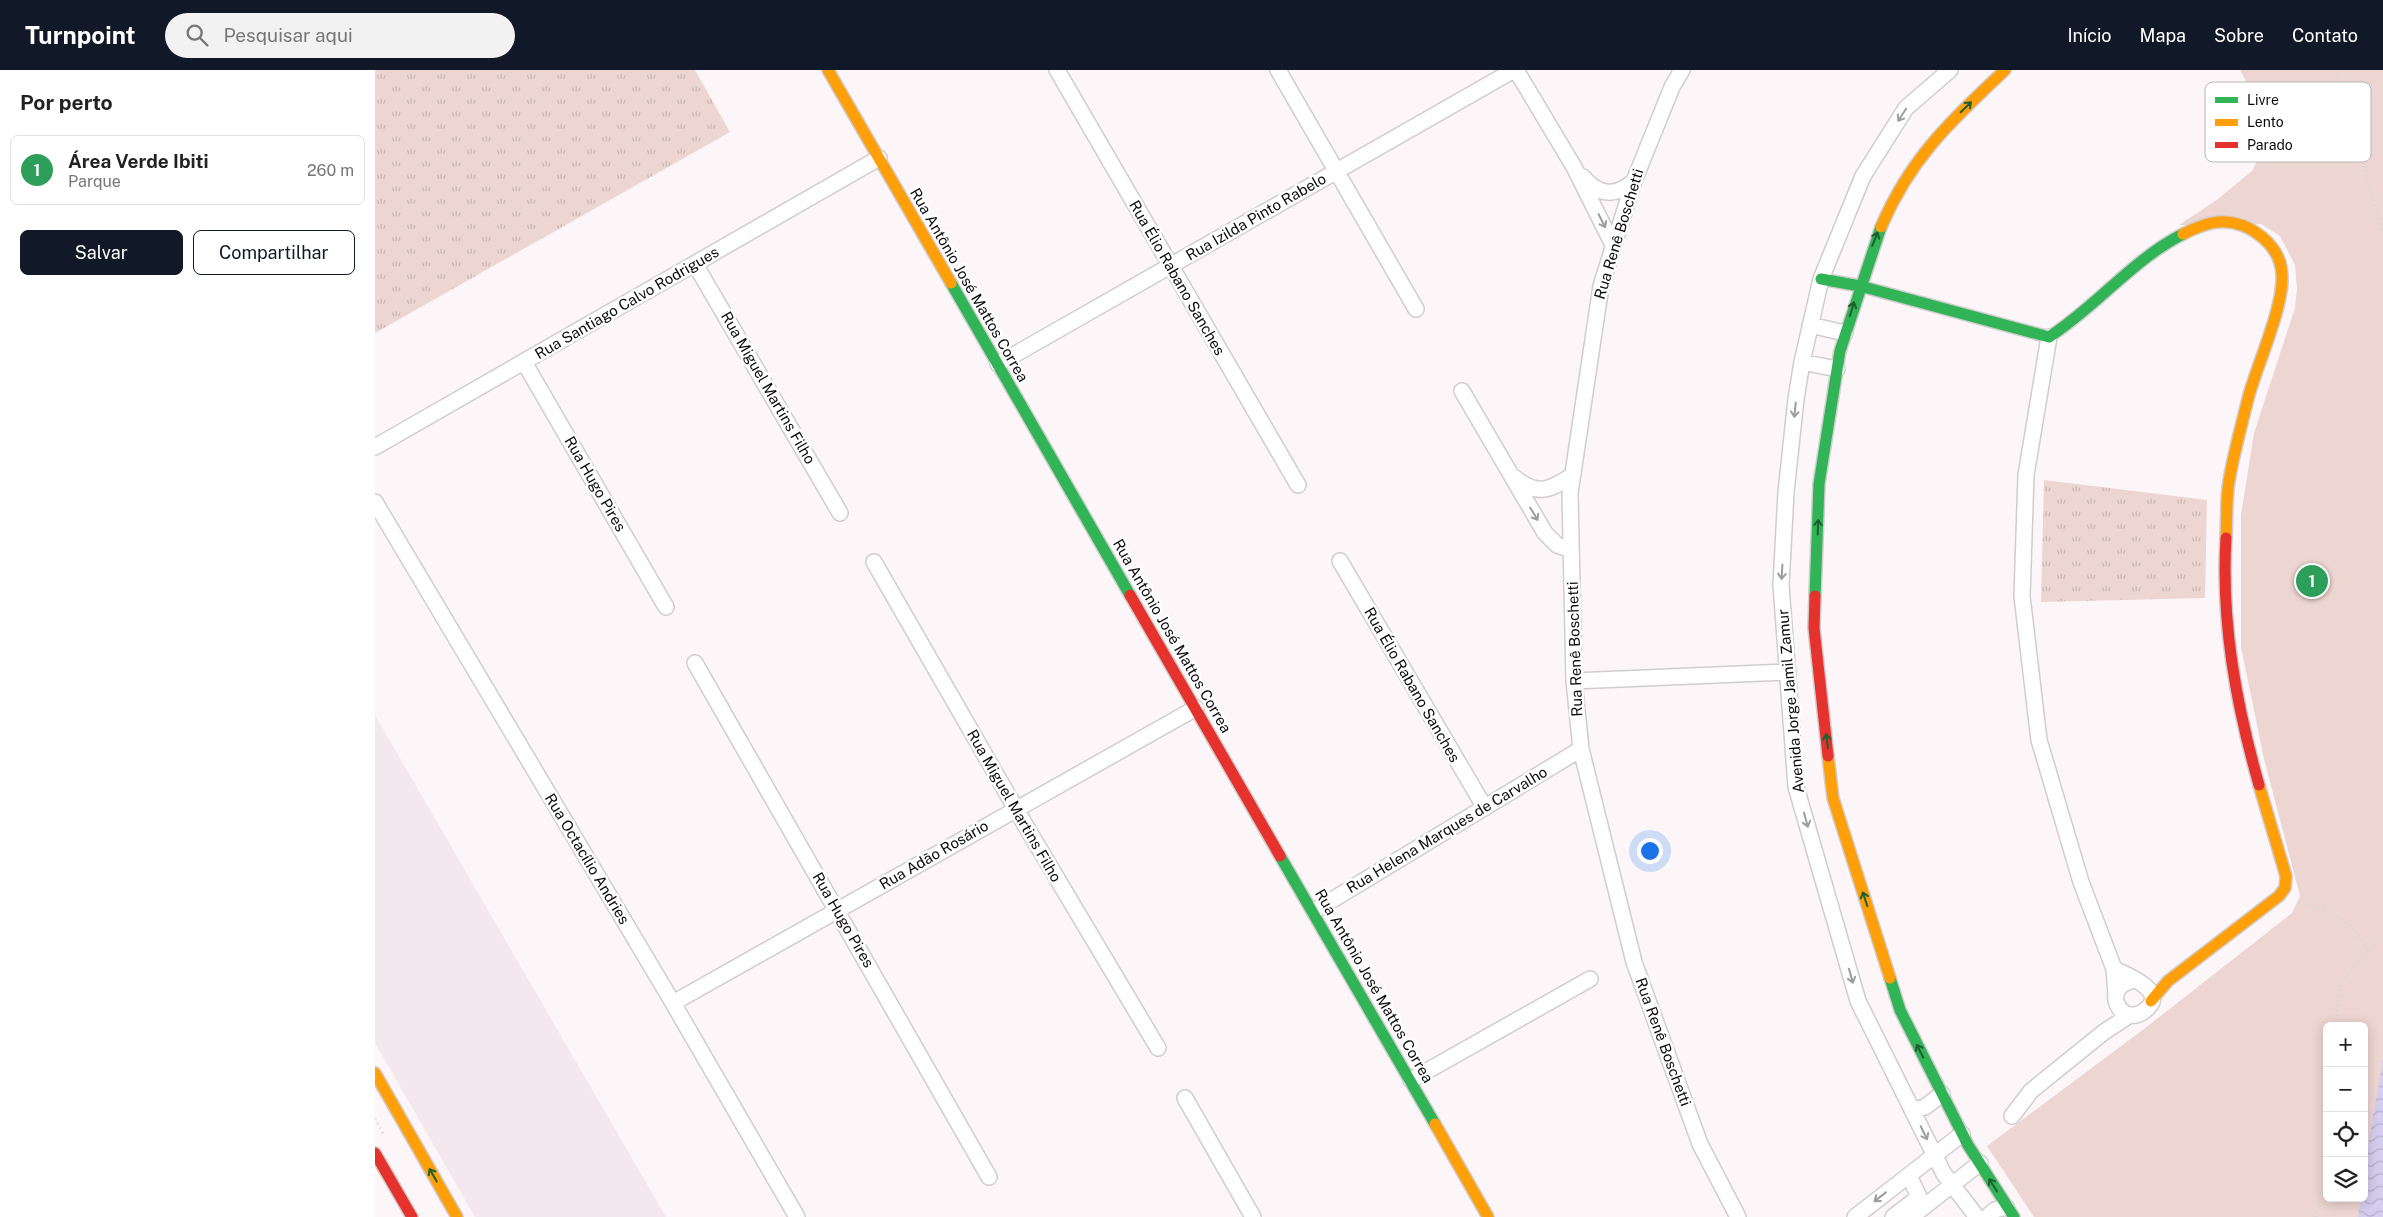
<!DOCTYPE html>
<html lang="pt">
<head>
<meta charset="utf-8">
<style>
	body { margin:0; font-family:"Public Sans",sans-serif; background:#f2f2f2; color:#222 }
	.controls { position:absolute; right:15px; bottom:15px; display:grid; overflow:hidden; border-radius:8px; box-shadow:0 2px 12px #0003 }
	.controls button { width:45px; height:45px; display:grid; place-items:center; padding:0; border:0; border-bottom:1px solid #e0e0e0; background:#fff; color:#222; font:25px sans-serif }
	.you { position:absolute; left:1274px; top:780px; width:18px; height:18px; margin:-12px; border:4px solid #fff; border-radius:50%; background:#1a73e8; box-shadow:0 0 0 8px #1a73e833 }
	.badge { display:grid; place-items:center; width:32px; height:32px; border-radius:50%; background:#111827; color:#fff; font-size:16px; font-weight:700 }
	.pin { position:absolute; translate:-50% -50%; border:2px solid #fff; box-shadow:0 1px 5px #0006 }
	.list { margin:0; padding:0; list-style:none }
	h2 { display:flex; justify-content:space-between; align-items:center; height:65px; margin:0; padding:0 20px; font-size:21px }
	h2 small { font-size:16px; font-weight:400; color:#767676 }
	.list li { display:grid; grid-template-columns:32px 1fr auto; gap:15px; align-items:center; box-sizing:border-box; height:70px; margin:0 10px 10px; padding:0 10px; border:1px solid #e0e0e0; border-radius:8px }
	.list b { display:block; font-size:19px; white-space:nowrap }
	.list p { margin:0; font-size:16px; white-space:nowrap; color:#767676 }
	.list em { font-size:16px; font-style:normal; color:#767676 }
	.actions { display:flex; gap:10px; padding:15px 20px }
	.actions a { flex:1; padding:11px 0; border:1px solid #111827; border-radius:8px; text-align:center; font-size:18px; color:#111827 }
	.actions .main { background:#111827; color:#fff }
	.icon { flex:none; width:28px; height:28px; fill:none; stroke:currentColor; stroke-width:2; stroke-linecap:round; stroke-linejoin:round }
	.map { position:relative; flex:none; width:2008px; height:1147px; overflow:hidden }
	header { display:flex; align-items:center; gap:30px; box-sizing:border-box; height:70px; padding:0 25px; background:#111827; color:#fff }
	header strong { font-size:24px }
	nav { display:flex; gap:28px; margin-inline-start:auto; font-size:18px }
	.search { width:350px; height:45px; background:#f2f2f2; display:flex; align-items:center; gap:12px; box-sizing:border-box; padding:0 18px; border-radius:28px; color:#767676; font-size:19px }
	main { display:flex }
	aside { flex:1; background:#fff }
	.map>svg:first-child { display:block }
</style>
</head>
<body>
<header>
<strong>Turnpoint</strong>
<div class="search"><svg class="icon" aria-label="search" viewBox="0 0 24 24"><circle cx="10" cy="10" r="6"/><path d="M15 15l6 6"/></svg>Pesquisar aqui</div>
<nav><a>Início</a><a>Mapa</a><a>Sobre</a><a>Contato</a></nav>
</header>
<main>
<aside>
<h2>Por perto<small></small></h2>
<ul class="list">
<li><span class="badge" style="background:#2e9e5b">1</span><div><b>Área Verde Ibiti</b><p>Parque</p></div><em>260 m</em></li>
</ul>
<div class="actions"><a class="main">Salvar</a><a>Compartilhar</a></div>
</aside>
<div class="map">
<svg width="2008" height="1147" viewBox="0 0 2008 1147">
	<defs>
		<pattern id="grass-tufts" width="24" height="20" patternUnits="userSpaceOnUse" patternTransform="scale(1.25)"><rect width="24" height="20" fill="#edd5d1"/><path d="M3 7l-1-3M5 7V3M7 7l1-3M15 17l-1-3M17 17v-4M19 17l1-3" fill="none" stroke="#cab6b2"/></pattern>
		<pattern id="water-waves" width="16" height="10" patternUnits="userSpaceOnUse" patternTransform="scale(1.25)"><rect width="16" height="10" fill="#d5cdee"/><path d="M0 5q4-4 8 0t8 0" fill="none" stroke="#b6afcb"/></pattern>
	</defs>
	<rect width="100%" height="100%" fill="#fcf6f9"/>
	<!-- built -->
	<path fill="#f4e8ef" d="M 0,645 L 291,1147 L 100,1147 L 0,973 Z"/>
	<!-- grass -->
	<path fill="url(#grass-tufts)" d="M 0,0 L 320,0 L 355,62 L 0,263 Z
		M 1669,410 L 1832,430 L 1830,528 L 1666,532 Z"/>
	<!-- park -->
	<path fill="#edd5d1" fill-rule="evenodd" d="M 1865,0 L 2008,0 L 2008,1147 L 1659,1147 L 1612,1076 L 1769,959 L 1917,843 L 1925,826 L 1889,689 L 1866,577 L 1866,445 L 1879,363 L 1920,238 L 1922,219 L 1920,195 L 1905,166 L 1886,154 L 1804,155 L 1843,129 L 1878,100 L 1889,72 L 1887,45 L 1880,28 ZM 1952,956 L 1989,956 L 1989,1128 L 1952,1128 Z"/>
	<!-- water -->
	<path fill="url(#water-waves)" d="M 2008,989 L 2008,1147 L 1983,1147 L 1985,1128 L 1989,1128 L 1989,1099 Z"/>
	<g fill="none" stroke-linecap="round" stroke-linejoin="round">
		<!-- street casing -->
		<g stroke="#d1cdcf" stroke-width="18">
			<path id="street" d="M 682,0 L 923,415
				M 903,0 L 1041,239
				M 1141,0 L 1199,97 L 1238,175
				M 1307,0 L 1297,17 L 1259,111 L 1226,216 L 1195,423 L 1199,611 L 1206,679 L 1259,892 L 1325,1074 L 1363,1147
				M 1575,0 L 1531,38 L 1488,106 L 1446,209 L 1427,292 L 1421,329 L 1411,422 L 1406,515 L 1421,717 L 1483,931 L 1569,1104 L 1602,1147
				M 1208,107 C 1224,126 1241,127 1259,111
				M 320,194 L 465,443
				M 1435,255 L 1470,263
				M 1674,267 L 1651,405 L 1647,526 L 1664,670 L 1706,812 L 1739,899 L 1741,925
				M 149,292 L 291,537
				M 1427,292 L 1462,299
				M 623,294 L 1139,0
				M 1087,321 L 1170,463 L 1182,475 L 1196,480
				M 0,377 L 504,88
				M 1139,407 C 1162,427 1175,420 1198,405
				M 0,432 L 298,933 L 422,1147
				M 965,491 L 1110,738
				M 499,492 L 649,753 L 783,978
				M 320,593 L 614,1107
				M 1199,611 L 1413,602
				M 939,841 L 1206,679
				M 1739,899 C 1752,905 1796,922 1769,941 C 1746,959 1723,915 1761,910
				M 298,933 L 821,638
				M 1036,1010 L 1215,909
				M 810,1028 L 878,1147
				M 1538,1040 L 1550,1037 L 1567,1024
				M 1637,1046 L 1656,1021 L 1729,962 L 1755,945
				M 1480,1147 L 1587,1064
				M 1518,1147 L 1544,1127 L 1537,1112 L 1531,1108
				M 1536,1147 L 1605,1093
				M 1612,1147 L 1620,1140 L 1631,1137"/>
		</g>
		<!-- fast casing -->
		<g stroke="#d1cdcf" stroke-width="14">
			<path id="fast" d="M 1446,209 L 1485,216 L 1674,267 C 1721,237 1757,190 1808,164
				M 576,213 L 755,525
				M 1440,526 L 1444,414 L 1465,281 L 1506,157
				M 905,786 L 1060,1054
				M 1515,908 L 1525,940 L 1593,1075 L 1639,1147"/>
		</g>
		<!-- slow casing -->
		<g stroke="#d1cdcf" stroke-width="14">
			<path id="slow" d="M 453,0 L 576,213
				M 1506,157 C 1536,87 1576,51 1630,0
				M 1808,164 C 1818,159 1831,153 1843,152 C 1873,150 1906,174 1907,205 C 1909,236 1883,293 1874,325 C 1867,353 1859,382 1854,411 C 1851,429 1852,449 1851,468
				M 1453,686 L 1458,728 L 1515,908
				M 1776,931 L 1793,911 L 1904,826 L 1910,818 L 1911,806 L 1884,715
				M 0,1003 L 82,1147
				M 1060,1054 L 1113,1147"/>
		</g>
		<!-- jam casing -->
		<g stroke="#d1cdcf" stroke-width="14">
			<path id="jam" d="M 1851,468 C 1846,552 1861,634 1884,715
				M 755,525 L 905,786
				M 1440,526 L 1439,558 L 1453,686
				M 0,1083 L 37,1147"/>
		</g>
		<!-- path -->
		<path stroke="#d7d6d7" stroke-width="3" stroke-dasharray="1 4" stroke-linecap="butt" d="M 1961,0 L 2008,163
			M 1924,832 C 1957,842 1975,850 1994,881 L 2008,871
			M 1961,956 L 1965,912 L 1994,881
			M 0,1049 L 9,1065
			M 1940,1147 L 1952,1101"/>
		<!-- street -->
		<use href="#street" stroke="#fffefe" stroke-width="15"/>
		<!-- fast -->
		<use href="#fast" stroke="#30b455" stroke-width="11"/>
		<!-- slow -->
		<use href="#slow" stroke="#ff9f0a" stroke-width="11"/>
		<!-- jam -->
		<use href="#jam" stroke="#e5322d" stroke-width="11"/>
	</g>
	<!-- one-way arrows -->
	<defs><path id="oneway-shaft" d="M-6 0H5M1.5-3L5.5 0L1.5 3" fill="none" stroke-width="1.6" stroke-linecap="round" stroke-linejoin="round" transform="scale(1.25)"/></defs>
	<g stroke="#1e5f30">
		<use href="#oneway-shaft" transform="translate(1591 37) rotate(-44)"/>
		<use href="#oneway-shaft" transform="translate(1500 169) rotate(-68)"/>
		<use href="#oneway-shaft" transform="translate(1477 239) rotate(-73)"/>
		<use href="#oneway-shaft" transform="translate(1443 457) rotate(-88)"/>
		<use href="#oneway-shaft" transform="translate(1452 671) rotate(-97)"/>
		<use href="#oneway-shaft" transform="translate(1490 829) rotate(-108)"/>
		<use href="#oneway-shaft" transform="translate(1545 981) rotate(-117)"/>
		<use href="#oneway-shaft" transform="translate(58 1105) rotate(-120)"/>
		<use href="#oneway-shaft" transform="translate(1618 1115) rotate(-122)"/>
	</g>
	<g stroke="#9e9c9d">
		<use href="#oneway-shaft" transform="translate(1527 45) rotate(123)"/>
		<use href="#oneway-shaft" transform="translate(1227 151) rotate(63)"/>
		<use href="#oneway-shaft" transform="translate(1420 340) rotate(96)"/>
		<use href="#oneway-shaft" transform="translate(1159 444) rotate(59)"/>
		<use href="#oneway-shaft" transform="translate(1407 502) rotate(93)"/>
		<use href="#oneway-shaft" transform="translate(1431 750) rotate(74)"/>
		<use href="#oneway-shaft" transform="translate(1476 906) rotate(74)"/>
		<use href="#oneway-shaft" transform="translate(1549 1063) rotate(64)"/>
		<use href="#oneway-shaft" transform="translate(1505 1127) rotate(142)"/>
	</g>
	<g text-anchor="middle" stroke-width="5" stroke-linejoin="round" paint-order="stroke">
		<!-- street labels -->
		<g font-size="15" fill="#0d0a0c" stroke="#fff">
			<text transform="translate(881 147) rotate(-30)" y="5">Rua Izilda Pinto Rabelo</text>
			<text transform="translate(1244 164) rotate(-73)" y="5">Rua Renê Boschetti</text>
			<text transform="translate(802 208) rotate(60)" y="5">Rua Élio Rabano Sanches</text>
			<text transform="translate(594 215) rotate(60)" y="5">Rua Antônio José Mattos Correa</text>
			<text transform="translate(252 233) rotate(-30)" y="5">Rua Santiago Calvo Rodrigues</text>
			<text transform="translate(393 318) rotate(60)" y="5">Rua Miguel Martins Filho</text>
			<text transform="translate(220 414) rotate(60)" y="5">Rua Hugo Pires</text>
			<text transform="translate(797 566) rotate(60)" y="5">Rua Antônio José Mattos Correa</text>
			<text transform="translate(1200 579) rotate(-92)" y="5">Rua Renê Boschetti</text>
			<text transform="translate(1037 615) rotate(60)" y="5">Rua Élio Rabano Sanches</text>
			<text transform="translate(1416 631) rotate(-95)" y="5">Avenida Jorge Jamil Zamur</text>
			<text transform="translate(639 736) rotate(60)" y="5">Rua Miguel Martins Filho</text>
			<text transform="translate(1072 760) rotate(-31)" y="5">Rua Helena Marques de Carvalho</text>
			<text transform="translate(559 785) rotate(-30)" y="5">Rua Adão Rosário</text>
			<text transform="translate(212 789) rotate(59)" y="5">Rua Octacílio Andries</text>
			<text transform="translate(468 850) rotate(60)" y="5">Rua Hugo Pires</text>
			<text transform="translate(999 916) rotate(60)" y="5">Rua Antônio José Mattos Correa</text>
			<text transform="translate(1288 972) rotate(70)" y="5">Rua Renê Boschetti</text>
		</g>
	</g>
	<!-- legend -->
	<rect x="1830" y="12" width="166" height="80" rx="8" fill="#fff" stroke="#b6b6b6" stroke-width="1"/>
	<rect x="1840" y="27" width="23" height="6" fill="#30b455"/>
	<rect x="1840" y="49" width="23" height="7" fill="#ff9f0a"/>
	<rect x="1840" y="72" width="23" height="6" fill="#e5322d"/>
	<g font-size="14" fill="#0d0a0c">
		<text x="1872" y="35">Livre</text>
		<text x="1872" y="57">Lento</text>
		<text x="1872" y="80">Parado</text>
	</g>
</svg>
<div class="controls">
<button>+</button>
<button>−</button>
<button><svg class="icon" aria-label="locate" viewBox="0 0 24 24"><circle cx="12" cy="12" r="6"/><path d="M12 2v4M12 18v4M2 12h4M18 12h4"/></svg></button>
<button><svg class="icon" aria-label="layers" viewBox="0 0 24 24"><path d="M12 4l9 5-9 5-9-5zM3 14l9 5 9-5"/></svg></button>
</div>
<div class="you"></div>
<div class="pin badge" style="left:1937px;top:511px;background:#2e9e5b">1</div>
</div>
</main>
</body>
</html>
